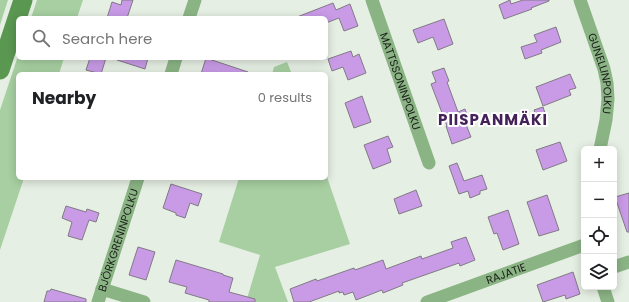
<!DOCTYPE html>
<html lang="en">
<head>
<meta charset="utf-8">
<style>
	body { margin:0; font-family:Poppins,sans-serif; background:#f6f6f6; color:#202124 }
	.controls { position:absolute; right:12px; bottom:12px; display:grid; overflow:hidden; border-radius:6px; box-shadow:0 2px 10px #0003 }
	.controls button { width:36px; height:36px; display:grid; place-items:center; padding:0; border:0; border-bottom:1px solid #e0e0e0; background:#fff; color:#202124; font:20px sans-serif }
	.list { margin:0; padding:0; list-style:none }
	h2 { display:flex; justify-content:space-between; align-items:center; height:52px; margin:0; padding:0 16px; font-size:17px }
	h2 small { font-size:13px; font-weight:400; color:#757577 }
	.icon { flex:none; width:22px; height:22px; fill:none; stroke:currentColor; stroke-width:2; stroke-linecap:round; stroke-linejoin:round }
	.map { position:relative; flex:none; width:629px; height:302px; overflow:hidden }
	.search { position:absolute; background:#fff; box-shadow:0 2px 10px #0003; left:16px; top:16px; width:312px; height:44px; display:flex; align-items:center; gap:10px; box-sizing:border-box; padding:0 14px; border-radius:6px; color:#757577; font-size:15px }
	.panel { position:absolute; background:#fff; box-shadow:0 2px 10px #0003; left:16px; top:72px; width:312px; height:108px; border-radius:6px }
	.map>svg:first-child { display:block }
</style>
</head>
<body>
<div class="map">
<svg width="629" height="302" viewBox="0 0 629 302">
	<rect width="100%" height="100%" fill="#e6efe4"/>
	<!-- green -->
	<path fill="#a7cfa1" d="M 0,0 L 8,0 L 0,25 Z
		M 37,0 L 83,0 L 77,18 L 31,18 Z
		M 18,56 L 18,58 L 64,58 L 59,74 L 18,74 L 18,178 L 24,178 L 0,250 L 0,110 Z
		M 287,62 L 292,74 L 272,74 L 274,67 Z
		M 326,174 L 350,244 L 275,267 L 288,302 L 246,302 L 260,255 L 219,242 L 239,178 L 326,178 Z"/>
	<!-- building -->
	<path fill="#c99be7" stroke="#817a85" d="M 122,0 L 133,0 L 127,18 L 107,18 L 112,2 L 121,5 Z
		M 510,0 L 511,4 L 523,0 L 549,0 L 549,1 L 531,8 L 532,9 L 504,19 L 499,5 Z
		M 333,3 L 336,10 L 350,4 L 358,26 L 344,31 L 339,18 L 326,23 L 326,18 L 297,18 L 297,17 Z
		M 444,19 L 453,44 L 438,50 L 433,37 L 418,43 L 413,30 Z
		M 556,27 L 561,42 L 541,50 L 542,53 L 525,59 L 521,47 L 537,42 L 534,35 Z
		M 351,51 L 353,57 L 359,54 L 366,73 L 348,80 L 343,67 L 332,71 L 328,59 Z
		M 90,58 L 106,58 L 101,74 L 86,70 Z
		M 117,58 L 148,58 L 145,69 L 117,60 Z
		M 206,58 L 248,72 L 248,74 L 201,74 Z
		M 444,68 L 449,81 L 447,82 L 458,112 L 465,109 L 469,120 L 465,122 L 471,137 L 452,144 L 446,126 L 447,126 L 431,84 L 436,82 L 432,72 Z
		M 570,74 L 576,88 L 569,90 L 571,95 L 543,106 L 536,87 Z
		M 362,96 L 371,122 L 354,128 L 345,103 Z
		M 543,107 L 546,116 L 537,119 L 534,110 Z
		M 388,136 L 393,147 L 387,149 L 391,162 L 373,169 L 364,145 Z
		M 560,142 L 567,161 L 543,170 L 536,150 Z
		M 457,163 L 464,181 L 482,175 L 487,189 L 480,191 L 480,194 L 470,198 L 468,191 L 459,194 L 449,166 Z
		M 171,184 L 202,194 L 198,206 L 190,203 L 185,218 L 176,215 L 176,213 L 163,208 Z
		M 416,190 L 422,206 L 399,214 L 394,199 Z
		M 629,193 L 629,232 L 627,232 L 615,197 Z
		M 547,195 L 559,230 L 539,236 L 527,202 Z
		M 66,206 L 86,212 L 87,209 L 99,213 L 96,222 L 89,220 L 82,240 L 68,236 L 72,222 L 62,218 Z
		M 508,210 L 519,244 L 503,250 L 497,233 L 494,234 L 488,217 Z
		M 466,237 L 475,260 L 460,266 L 459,263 L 402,283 L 403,285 L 383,293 L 382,290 L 356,300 L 353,292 L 344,295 L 343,292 L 339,293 L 339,291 L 309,302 L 294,302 L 290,289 L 316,279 L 317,281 L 354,268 L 355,270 L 383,260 L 386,269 L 421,256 L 422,259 L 453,248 L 451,242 Z
		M 138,247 L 155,252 L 146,280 L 129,275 Z
		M 176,260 L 223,274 L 223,275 L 233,278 L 229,292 L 255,299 L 255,302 L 209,302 L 209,300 L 185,293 L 187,287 L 169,282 Z
		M 573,272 L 580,294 L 566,299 L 565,295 L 543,302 L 537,285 Z
		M 51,289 L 86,299 L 86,302 L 44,302 L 47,291 L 50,291 Z"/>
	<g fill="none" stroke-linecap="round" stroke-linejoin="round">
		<!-- street -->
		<g stroke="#8bb485" stroke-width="13">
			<path id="s1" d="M 372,0 L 429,163"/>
			<path id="s2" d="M 580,0 L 604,69 L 607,83 L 608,99 L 606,120 L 600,149"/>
			<path d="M 189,18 L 195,0"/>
			<path d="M 171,74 L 176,58"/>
			<path d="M 614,267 L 629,262"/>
			<path d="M 603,287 L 608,302"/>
			<path d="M 102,289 L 144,302"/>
			<path id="s3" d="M 98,302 L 138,178"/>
			<path id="s4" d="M 427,302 L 584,245"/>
		</g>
		<!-- secondary -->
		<path stroke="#5a9751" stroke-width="19" d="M 0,70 L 23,0"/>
	</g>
	<g text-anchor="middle" stroke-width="4" stroke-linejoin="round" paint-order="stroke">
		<!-- street labels -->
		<g font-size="11" fill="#1a1d19" stroke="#fff">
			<text dy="4" stroke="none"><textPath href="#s2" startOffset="77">GUNELLINPOLKU</textPath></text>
			<text dy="4" stroke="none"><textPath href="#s1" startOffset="86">MATTSSONINPOLKU</textPath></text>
			<text dy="4" stroke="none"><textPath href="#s3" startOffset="65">BJÖRKGRENINPOLKU</textPath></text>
			<text dy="4" stroke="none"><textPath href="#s4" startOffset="84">RAJATIE</textPath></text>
		</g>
		<!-- district labels -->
		<g font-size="15" font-weight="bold" letter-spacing="1" fill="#442158" stroke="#fff">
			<text x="493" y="125">PIISPANMÄKI</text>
		</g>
	</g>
</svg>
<div class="controls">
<button>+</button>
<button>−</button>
<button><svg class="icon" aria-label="locate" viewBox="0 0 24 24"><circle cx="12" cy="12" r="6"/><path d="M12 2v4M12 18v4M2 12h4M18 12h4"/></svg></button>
<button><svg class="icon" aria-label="layers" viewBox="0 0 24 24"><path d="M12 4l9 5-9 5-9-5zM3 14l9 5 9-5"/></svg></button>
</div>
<div class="search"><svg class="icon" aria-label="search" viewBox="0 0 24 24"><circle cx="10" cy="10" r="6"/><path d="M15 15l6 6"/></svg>Search here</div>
<section class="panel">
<h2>Nearby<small>0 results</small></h2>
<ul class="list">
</ul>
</section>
</div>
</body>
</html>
